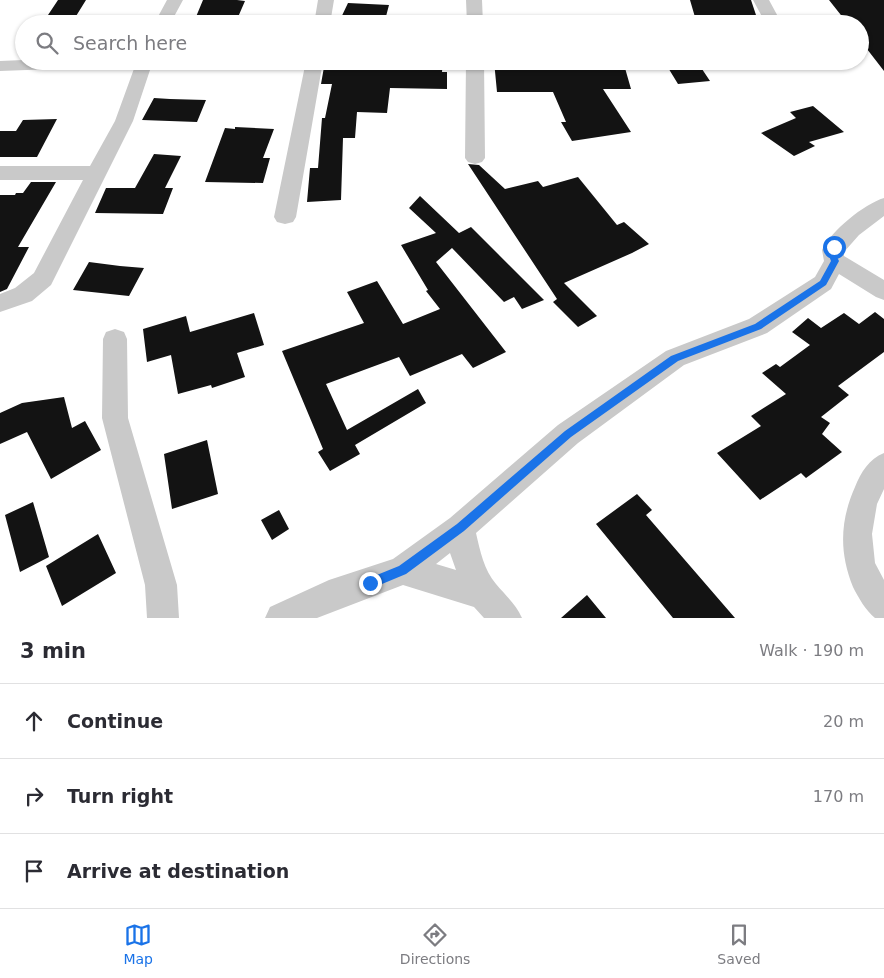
<!DOCTYPE html>
<html lang="en">
<head>
<meta charset="utf-8">
<style>
	body { margin:0; font-family:"DejaVu Sans",sans-serif; background:#f2f2f3; color:#2b2b33 }
	.stop { position:absolute; width:15px; height:15px; margin:-11px; border:4px solid #1a73e8; border-radius:50%; background:#fff }
	.stop.end { background:#1a73e8; border-color:#fff; box-shadow:0 1px 5px #0008 }
	.list { margin:0; padding:0; list-style:none }
	h2 { display:flex; justify-content:space-between; align-items:center; height:65px; margin:0; padding:0 20px; font-size:21px }
	h2 small { font-size:16px; font-weight:400; color:#7c7c81 }
	.list li { display:grid; grid-template-columns:32px 1fr auto; gap:15px; align-items:center; box-sizing:border-box; height:75px; padding:0 20px; border-top:1px solid #e1e1e2 }
	.list b { display:block; font-size:19px; white-space:nowrap }
	.list em { font-size:16px; font-style:normal; color:#7c7c81 }
	.icon { flex:none; width:28px; height:28px; fill:none; stroke:currentColor; stroke-width:2; stroke-linecap:round; stroke-linejoin:round }
	.map { position:relative; flex:none; width:884px; height:618px; overflow:hidden }
	.search { position:absolute; background:#fff; box-shadow:0 1px 4px #0004; left:15px; right:15px; top:15px; height:55px; display:flex; align-items:center; gap:12px; box-sizing:border-box; padding:0 18px; border-radius:28px; color:#7c7c81; font-size:19px }
	.sheet { height:290px; background:#fff }
	nav { display:flex; justify-content:space-around; align-items:center; box-sizing:border-box; height:70px; border-top:1px solid #e1e1e2; background:#fff; font-size:14px; color:#7c7c81 }
	nav a { display:grid; justify-items:center; gap:2px }
	nav .on { color:#1a73e8 }
	.map>svg:first-child { display:block }
</style>
</head>
<body>
<div class="map">
<svg width="884" height="618" viewBox="0 0 884 618">
	<rect width="100%" height="100%" fill="#fff"/>
	<!-- building -->
	<path fill="#131313" d="M 58,0 L 86,0 L 73,21 L 44,21 Z
		M 203,0 L 237,0 L 245,1 L 235,24 L 193,24 Z
		M 690,0 L 751,0 L 759,24 L 697,24 Z
		M 829,0 L 884,0 L 884,71 L 860,40 L 860,24 L 848,24 Z
		M 348,3 L 389,5 L 384,24 L 338,24 Z
		M 353,61 L 443,61 L 442,72 L 447,72 L 447,89 L 390,88 L 387,113 L 357,112 L 355,138 L 343,138 L 341,200 L 307,202 L 310,168 L 318,168 L 322,118 L 325,118 L 332,84 L 321,84 L 324,67 L 353,67 Z
		M 494,61 L 623,61 L 631,89 L 603,89 L 631,132 L 572,141 L 561,122 L 566,122 L 553,92 L 497,92 Z
		M 698,63 L 710,81 L 678,84 L 667,66 Z
		M 154,98 L 170,99 L 206,100 L 197,122 L 142,120 Z
		M 813,106 L 844,132 L 809,142 L 815,146 L 794,156 L 761,133 L 796,118 L 790,112 Z
		M 57,119 L 37,157 L 0,157 L 0,131 L 16,131 L 23,120 Z
		M 235,127 L 274,129 L 263,158 L 270,158 L 263,183 L 205,182 L 225,128 L 235,129 Z
		M 154,154 L 181,156 L 165,188 L 173,188 L 163,214 L 95,213 L 106,188 L 135,188 Z
		M 468,164 L 479,165 L 505,189 L 538,181 L 543,187 L 578,177 L 617,225 L 624,222 L 649,244 L 632,253 L 564,283 L 597,316 L 578,327 L 553,302 L 557,299 Z
		M 31,182 L 56,182 L 18,247 L 29,247 L 7,289 L 0,292 L 0,195 L 15,195 L 16,193 L 23,193 Z
		M 420,196 L 459,233 L 471,227 L 544,300 L 522,309 L 514,297 L 504,302 L 452,248 L 436,262 L 506,352 L 473,368 L 462,354 L 410,376 L 399,357 L 326,384 L 347,430 L 418,389 L 426,403 L 355,445 L 360,454 L 330,471 L 318,452 L 323,449 L 282,351 L 364,323 L 347,292 L 377,281 L 403,324 L 440,309 L 426,291 L 428,290 L 401,245 L 436,233 L 409,208 Z
		M 89,262 L 120,266 L 144,268 L 129,296 L 73,290 Z
		M 875,312 L 884,319 L 884,352 L 838,386 L 849,395 L 821,417 L 830,423 L 822,434 L 842,452 L 806,478 L 801,473 L 760,500 L 717,453 L 761,426 L 751,416 L 786,394 L 762,373 L 776,364 L 780,367 L 810,345 L 792,332 L 808,318 L 821,328 L 844,313 L 859,324 Z
		M 254,313 L 264,345 L 237,353 L 245,377 L 212,388 L 211,385 L 178,394 L 171,355 L 147,362 L 143,329 L 186,316 L 190,332 Z
		M 64,397 L 72,428 L 85,421 L 101,450 L 51,479 L 27,432 L 0,444 L 0,413 L 22,403 Z
		M 207,440 L 218,494 L 172,509 L 164,454 Z
		M 637,494 L 652,510 L 646,515 L 735,618 L 673,618 L 596,524 Z
		M 33,502 L 49,557 L 20,572 L 5,515 Z
		M 279,510 L 289,529 L 272,540 L 261,520 Z
		M 98,534 L 116,573 L 62,606 L 46,566 Z
		M 587,595 L 606,618 L 561,618 Z"/>
	<g fill="none" stroke-linecap="round" stroke-linejoin="round">
		<!-- street -->
		<path fill="#c9c9c9" fill-rule="evenodd" d="M 167,0 L 183,0 L 170,24 L 154,24 Z
			M 318,0 L 334,0 L 330,24 L 314,24 Z
			M 466,0 L 482,0 L 483,24 L 467,24 Z
			M 753,0 L 769,0 L 782,24 L 766,24 Z
			M 24,60 L 153,61 L 133,121 L 51,285 L 32,301 L 0,312 L 0,294 L 15,288 L 34,273 L 83,180 L 0,180 L 0,166 L 90,166 L 115,121 L 135,66 L 0,71 L 0,61 Z
			M 306,61 L 323,61 L 296,217 L 293,222 L 285,224 L 277,222 L 274,217 Z
			M 466,61 L 484,61 L 485,158 L 482,162 L 475,164 L 468,162 L 465,158 Z
			M 884,198 L 884,216 L 859,235 L 844,252 L 844,256 L 884,280 L 884,300 L 876,297 L 839,274 L 831,289 L 767,333 L 684,365 L 578,443 L 476,533 C 480,551 484,570 496,584 C 506,596 516,604 522,618 L 484,618 L 474,607 L 403,585 L 317,618 L 265,618 L 270,607 L 329,580 L 393,559 L 450,518 L 558,425 L 666,351 L 749,319 L 815,277 L 824,261 L 822,250 C 831,231 864,204 884,198 ZM 450,553 L 456,570 L 436,564 Z
			M 115,329 L 124,332 L 127,339 L 128,418 L 177,585 L 179,618 L 147,618 L 145,585 L 102,418 L 103,339 L 106,332 Z
			M 884,453 L 884,489 L 877,504 L 872,534 L 875,563 L 884,580 L 884,618 L 875,618 C 866,611 858,597 853,587 C 839,552 840,521 855,487 C 861,472 869,459 884,453 Z"/>
	</g>
	<!-- route -->
	<path fill="#1a73e8" d="M 834,244 L 838,247 L 836,255 L 839,261 L 826,285 L 761,329 L 678,361 L 571,437 L 464,531 L 406,574 L 370,589 L 367,587 L 365,583 L 367,579 L 399,566 L 457,524 L 565,431 L 671,356 L 755,324 L 820,281 L 831,261 C 829,256 827,247 834,244 Z"/>
</svg>
<div class="stop" style="left:834px;top:247px"></div>
<div class="stop end" style="left:370px;top:583px"></div>
<div class="search"><svg class="icon" aria-label="search" viewBox="0 0 24 24"><circle cx="10" cy="10" r="6"/><path d="M15 15l6 6"/></svg>Search here</div>
</div>
<section class="sheet">
<h2>3 min<small>Walk · 190 m</small></h2>
<ul class="list">
<li><svg class="icon" aria-label="ahead" viewBox="0 0 24 24"><path d="M12 20V5M6 11l6-6 6 6"/></svg><div><b>Continue</b></div><em>20 m</em></li>
<li><svg class="icon" aria-label="right" viewBox="0 0 24 24"><path d="M7 20v-9h11M14 6l5 5-5 5"/></svg><div><b>Turn right</b></div><em>170 m</em></li>
<li><svg class="icon" aria-label="arrive" viewBox="0 0 24 24"><path d="M6 21V4h12l-3 4 3 4H6"/></svg><div><b>Arrive at destination</b></div></li>
</ul>
</section>
<nav>
<a class="on"><svg class="icon" aria-label="map" viewBox="0 0 24 24"><path d="M3 6l6-2 6 2 6-2v14l-6 2-6-2-6 2zM9 4v14M15 6v14"/></svg>Map</a>
<a><svg class="icon" aria-label="directions" viewBox="0 0 24 24"><path d="M12 3l9 9-9 9-9-9zM9 14v-3h6M13 9l2 2-2 2"/></svg>Directions</a>
<a><svg class="icon" aria-label="saved" viewBox="0 0 24 24"><path d="M7 4h10v16l-5-4-5 4z"/></svg>Saved</a>
</nav>
</body>
</html>
